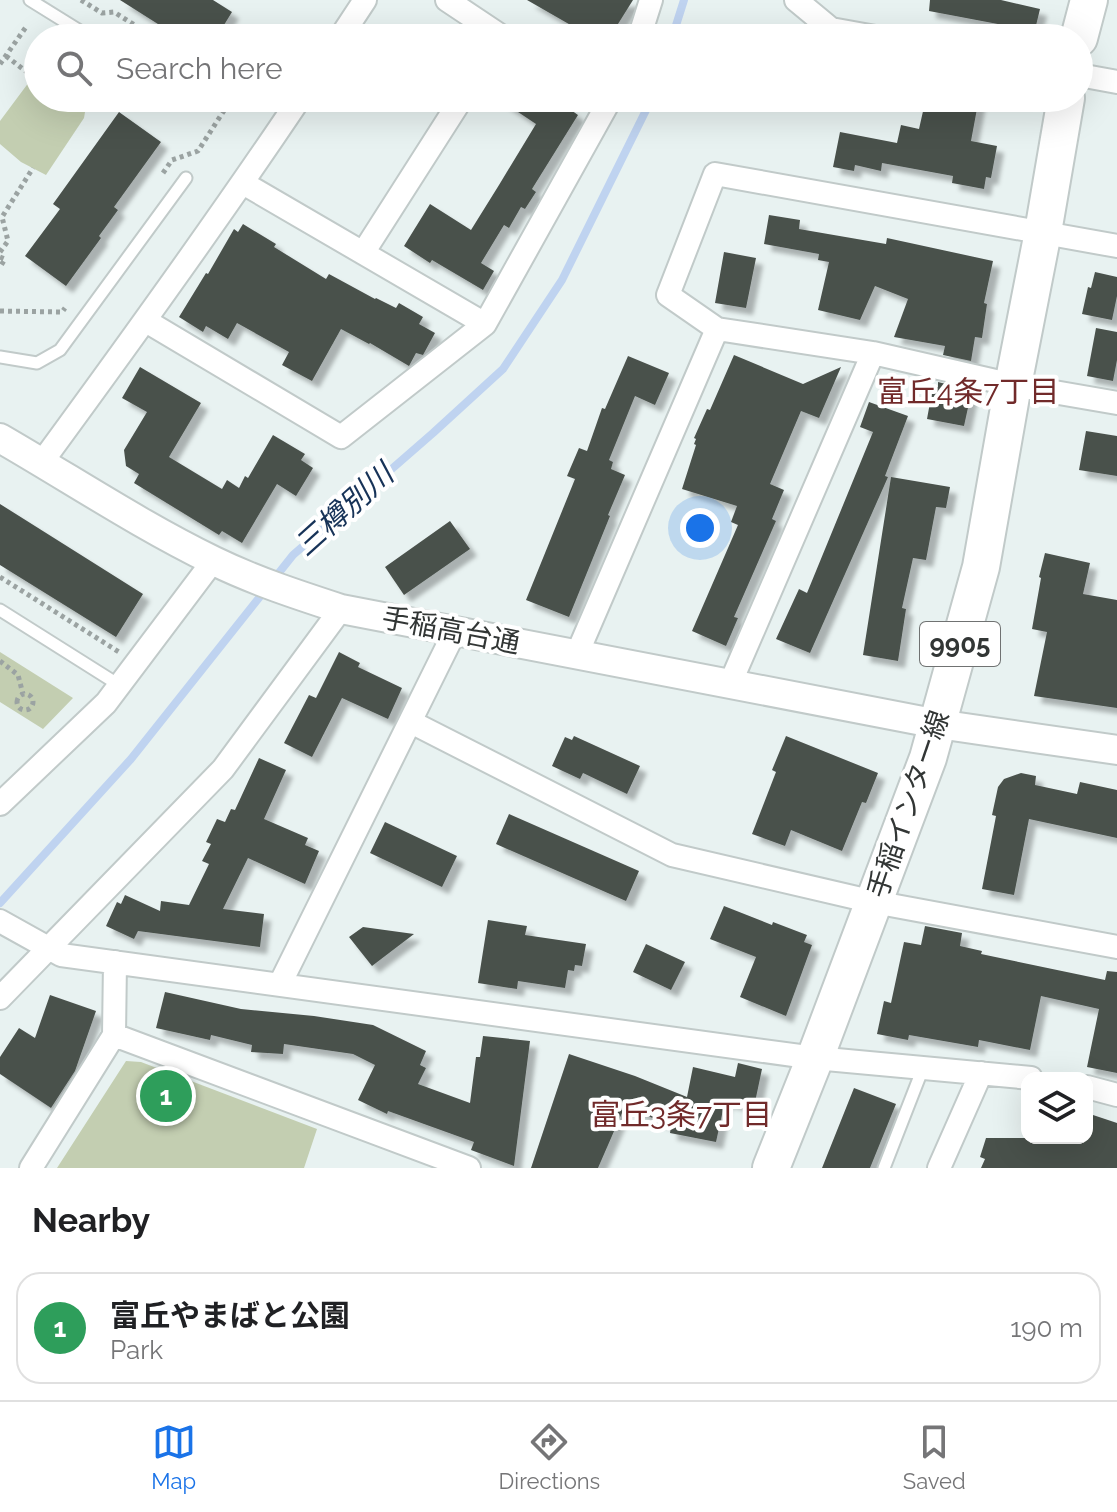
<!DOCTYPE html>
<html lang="en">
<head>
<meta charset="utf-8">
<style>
	body { margin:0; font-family:Raleway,"Noto Sans JP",sans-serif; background:#f6f6f6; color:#202124 }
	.controls { position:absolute; right:24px; bottom:24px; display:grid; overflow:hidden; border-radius:16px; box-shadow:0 8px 32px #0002 }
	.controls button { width:72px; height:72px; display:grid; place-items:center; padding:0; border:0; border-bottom:2px solid #e0e0e0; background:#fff; color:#202124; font:40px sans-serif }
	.you { position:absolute; left:700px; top:528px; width:28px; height:28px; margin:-20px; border:6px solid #fff; border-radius:50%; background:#1a73e8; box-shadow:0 0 0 12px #1a73e833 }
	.badge { display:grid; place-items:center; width:52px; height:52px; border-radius:50%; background:#1a73e8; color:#fff; font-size:26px; font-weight:700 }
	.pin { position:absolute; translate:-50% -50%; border:4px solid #fff; box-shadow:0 2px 8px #0006 }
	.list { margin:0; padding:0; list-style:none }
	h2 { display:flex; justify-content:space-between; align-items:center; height:104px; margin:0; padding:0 32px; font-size:34px }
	h2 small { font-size:26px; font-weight:400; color:#757577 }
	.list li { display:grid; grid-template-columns:52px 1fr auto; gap:24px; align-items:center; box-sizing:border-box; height:112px; margin:0 16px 16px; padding:0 16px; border:2px solid #e0e0e0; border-radius:24px }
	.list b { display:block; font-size:30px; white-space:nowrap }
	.list p { margin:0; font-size:26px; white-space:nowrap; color:#757577 }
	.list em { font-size:26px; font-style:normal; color:#757577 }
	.icon { flex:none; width:44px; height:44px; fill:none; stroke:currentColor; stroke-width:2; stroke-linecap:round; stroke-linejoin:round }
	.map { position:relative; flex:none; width:1117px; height:1168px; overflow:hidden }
	.search { position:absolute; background:#fff; box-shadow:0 8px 32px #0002; left:24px; right:24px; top:24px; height:88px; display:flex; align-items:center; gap:20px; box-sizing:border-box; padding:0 28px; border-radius:44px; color:#757577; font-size:30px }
	.sheet { height:232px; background:#fff }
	nav { display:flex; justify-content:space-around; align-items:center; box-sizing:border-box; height:112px; border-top:2px solid #e0e0e0; background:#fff; font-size:22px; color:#757577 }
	nav a { display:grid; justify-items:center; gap:4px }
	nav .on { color:#1a73e8 }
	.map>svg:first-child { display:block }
</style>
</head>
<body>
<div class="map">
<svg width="1117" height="1168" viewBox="0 0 1117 1168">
	<defs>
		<filter id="shadow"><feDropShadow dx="7" dy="7" stdDeviation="2" flood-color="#0004"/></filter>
	</defs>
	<rect width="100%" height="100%" fill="#e8f2f1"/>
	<!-- green -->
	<path fill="#c3ceb1" d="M 35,74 L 38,76 L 38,98 C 58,98 72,94 85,112 L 84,118 L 46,175 L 21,162 L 0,144 L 0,121 Z
		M 0,652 L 73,698 L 43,729 L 0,702 Z
		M 126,1061 L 141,1062 L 317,1129 L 304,1168 L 57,1168 Z"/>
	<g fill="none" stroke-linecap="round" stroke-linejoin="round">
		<!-- stream -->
		<path stroke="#bfd3f0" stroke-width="8" d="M 672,38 L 684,0
			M 0,903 L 131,759 L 293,555 L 433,433 L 503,369 L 562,280 L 652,98"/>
	</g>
	<!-- building -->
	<path fill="#4a514c" filter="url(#shadow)" d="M 120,0 L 213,0 L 232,12 L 216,38 L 180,38 Z
		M 527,0 L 633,0 L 618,24 L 627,29 L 625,38 L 577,38 L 581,31 Z
		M 930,0 L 1001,0 L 1040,9 L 1033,38 L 1019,38 L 1001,34 L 1003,25 L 929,11 Z
		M 497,98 L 554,98 L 578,115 L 532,189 L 536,192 L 525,209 L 521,207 L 509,228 L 504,225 L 481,263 L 494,271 L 483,290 L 432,260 L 430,263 L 404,246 L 430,204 L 471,230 L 499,185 L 536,124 Z
		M 926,98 L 979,98 L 971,141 L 997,146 L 991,178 L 986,177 L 984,189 L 952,183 L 953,176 L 882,163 L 881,171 L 855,165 L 854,171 L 833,167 L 840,132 L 897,143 L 901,125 L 919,129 Z
		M 119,112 L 161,142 L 114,207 L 118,210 L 99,236 L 101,238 L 66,286 L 25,256 L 60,209 L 53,204 Z
		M 769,215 L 800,220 L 799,229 L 886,244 L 887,238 L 993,261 L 984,303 L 987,304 L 982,338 L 975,337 L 971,361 L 943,355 L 945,346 L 894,337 L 908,299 L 875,286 L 860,320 L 818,310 L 829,262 L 818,260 L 819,254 L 764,244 Z
		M 243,224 L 276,244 L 274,247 L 326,279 L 329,274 L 375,299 L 376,298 L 396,308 L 399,303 L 423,317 L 419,324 L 435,333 L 423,355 L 416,353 L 409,366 L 370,343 L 369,344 L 341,329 L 312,381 L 282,365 L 289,352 L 237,323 L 228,339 L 206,326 L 203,332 L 179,317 L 206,273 L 208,274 L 234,229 L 238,232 Z
		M 724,252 L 756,258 L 746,308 L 715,303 Z
		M 1095,272 L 1117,277 L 1117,296 L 1112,320 L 1082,314 L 1088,287 L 1091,288 Z
		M 1096,328 L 1117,332 L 1117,360 L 1113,381 L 1087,376 Z
		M 734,355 L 803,384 L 841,367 L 819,418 L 801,411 L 770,484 L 784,490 L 772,519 L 776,521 L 734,617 L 738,618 L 726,646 L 692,631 L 738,525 L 731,522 L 737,506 L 682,489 L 696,445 L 694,444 L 696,439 L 694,438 L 707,409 L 710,410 Z
		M 628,356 L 669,373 L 655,405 L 635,396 L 609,460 L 613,462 L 611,469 L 625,475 L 608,515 L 610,516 L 569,617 L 526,600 L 575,479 L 567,476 L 579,448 L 587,451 L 602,408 L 605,409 Z
		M 140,367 L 201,403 L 169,457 L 222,489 L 227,480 L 239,488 L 245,476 L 248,478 L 273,435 L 305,454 L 301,460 L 313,468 L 296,496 L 277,484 L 242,543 L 222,531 L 219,535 L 134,483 L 139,474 L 126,466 L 124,450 L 147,412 L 122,398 Z
		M 938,382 L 967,389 L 966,393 L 971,394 L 964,426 L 927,419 L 933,386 L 938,387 Z
		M 869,402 L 908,416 L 885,476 L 888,477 L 810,653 L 776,639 L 799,589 L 807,593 L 873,432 L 860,427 Z
		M 1086,431 L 1117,436 L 1117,476 L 1079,470 Z
		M 891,477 L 950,487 L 946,508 L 936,507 L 926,560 L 913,558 L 902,608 L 906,609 L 898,661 L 863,655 Z
		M 0,504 L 143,594 L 116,637 L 0,565 Z
		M 450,521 L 470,549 L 404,595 L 385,567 Z
		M 1045,553 L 1090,563 L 1083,594 L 1117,600 L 1117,708 L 1034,696 L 1047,632 L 1032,629 L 1041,578 L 1039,577 Z
		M 339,652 L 360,663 L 358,667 L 402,688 L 388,719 L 342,698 L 312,757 L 284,743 L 309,695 L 316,698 Z
		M 574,736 L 640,766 L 627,794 L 583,773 L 580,779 L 552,766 L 565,737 L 572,740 Z
		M 786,736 L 878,773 L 866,803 L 862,802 L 842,851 L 791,830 L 785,846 L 752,834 L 776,772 L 772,770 Z
		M 259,758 L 286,770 L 264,819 L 308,838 L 305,845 L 319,851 L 305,884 L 248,858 L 223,909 L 264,914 L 260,947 L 138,931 L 134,939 L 106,926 L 117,902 L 121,904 L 125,895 L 160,911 L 161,901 L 189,905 L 209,864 L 202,861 L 211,844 L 206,842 L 217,819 L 225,822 L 231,809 L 235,810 Z
		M 1021,773 L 1036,776 L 1035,785 L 1077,794 L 1080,782 L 1117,790 L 1117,838 L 1029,819 L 1014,895 L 982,889 L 996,816 L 992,815 L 998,787 L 1004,779 Z
		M 509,814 L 639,871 L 626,901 L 496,844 Z
		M 385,822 L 457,856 L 442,887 L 370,853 Z
		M 724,906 L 772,925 L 773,922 L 807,935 L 804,942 L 812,945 L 786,1016 L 740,997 L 756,957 L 710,939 Z
		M 488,920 L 527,926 L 525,935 L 586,944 L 582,966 L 575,965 L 574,971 L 568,970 L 565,988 L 518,981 L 517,989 L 478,983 Z
		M 925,926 L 962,933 L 960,946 L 982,951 L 981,954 L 1105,980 L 1107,971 L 1117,972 L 1117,1073 L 1087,1067 L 1099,1009 L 1041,996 L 1030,1050 L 979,1040 L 978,1047 L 909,1035 L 908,1040 L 877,1034 L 884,1001 L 891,1003 L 904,942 L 921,945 Z
		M 363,927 L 414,934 L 372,966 L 349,937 Z
		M 646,944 L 685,962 L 671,990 L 633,972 Z
		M 165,992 L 241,1009 L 314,1016 L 373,1025 L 426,1051 L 420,1065 L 426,1068 L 418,1084 L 470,1103 L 476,1057 L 480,1057 L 483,1036 L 530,1041 L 514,1166 L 471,1150 L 474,1142 L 388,1111 L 387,1114 L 358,1100 L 375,1065 L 353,1054 L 284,1044 L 283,1054 L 251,1052 L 252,1045 L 211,1035 L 210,1040 L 156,1028 Z
		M 50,995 L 96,1011 L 75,1071 L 51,1108 L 0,1074 L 0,1057 L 19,1028 L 35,1038 Z
		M 569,1054 L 635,1076 L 687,1097 L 693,1067 L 735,1077 L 738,1063 L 762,1069 L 754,1107 L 725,1101 L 716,1142 L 670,1133 L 671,1126 L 625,1106 L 598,1168 L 531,1168 Z
		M 854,1088 L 896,1104 L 870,1168 L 822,1168 Z
		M 1093,1115 L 1117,1123 L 1117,1168 L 981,1168 L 985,1159 L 980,1157 L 986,1138 L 1087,1138 L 1087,1130 Z"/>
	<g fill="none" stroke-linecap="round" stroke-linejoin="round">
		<!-- service casing -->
		<g stroke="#c1cac9" stroke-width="15">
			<path id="service" d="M 30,0 L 88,36 L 95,38
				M 194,98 L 201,103
				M 0,357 L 37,363 L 60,350 L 186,178
				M 0,610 L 119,685
				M 884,1168 L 923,1068"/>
		</g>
		<!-- minor casing -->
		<g stroke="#c1cac9" stroke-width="26">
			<path id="minor" d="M 447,0 L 504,38
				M 796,0 L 831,29 L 881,38
				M 340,38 L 365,0
				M 639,38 L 651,0
				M 1079,75 L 1117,82
				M 243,183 L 485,324
				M 1117,246 L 715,174 L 668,295 L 717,329 L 873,353 L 1013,385 L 1117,403
				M 363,253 L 462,98
				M 146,321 L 341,437 L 485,324 L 611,98
				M 42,462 C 130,342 217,222 300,98
				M 577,654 L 717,329
				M 730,684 L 873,353
				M 411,722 L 672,855 L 874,902 L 1117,947
				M 0,804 L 106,703 L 213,561
				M 0,921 L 61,955 L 815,1058 L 1031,1078
				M 280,984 L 455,631
				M 0,998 L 223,769 L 341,609
				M 114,1035 L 469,1168
				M 1087,1087 L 1117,1095
				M 31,1168 L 114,1035 L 115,962
				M 939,1168 L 981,1073"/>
		</g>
		<!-- tertiary casing -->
		<g stroke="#c1cac9" stroke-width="32">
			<path id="tertiary" d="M 0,438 C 71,479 140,525 214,561 C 255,581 298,595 341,609 L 938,724 L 1117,750"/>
		</g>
		<!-- primary casing -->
		<g stroke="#c1cac9" stroke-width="40">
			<path id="primary" d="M 1079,38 L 1089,0
				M 771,1168 L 815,1058 L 928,758 L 981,567 L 1013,385 L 1043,232 L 1066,98"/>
		</g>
		<!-- path -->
		<path stroke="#9ba3a2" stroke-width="5" stroke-dasharray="4 4" stroke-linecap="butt" d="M 81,0 L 102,13 L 114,12 L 155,38
			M 6,56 L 32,76
			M 0,64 L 26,27
			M 163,173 L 172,160 L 198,151 L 232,98
			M 0,252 L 8,241 L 2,217 L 33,168
			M 0,257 L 5,259 L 0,267
			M 0,311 L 62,312 L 65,308
			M 0,577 L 119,652
			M 0,661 L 18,675 L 23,694
			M17 702a8 8 0 1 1 16 0a8 8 0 1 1-16 0Z"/>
		<!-- service -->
		<use href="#service" stroke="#fff" stroke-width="11"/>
		<!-- minor -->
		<use href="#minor" stroke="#fff" stroke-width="22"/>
		<!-- tertiary -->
		<use href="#tertiary" stroke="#fff" stroke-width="28"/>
		<!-- primary -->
		<use href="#primary" stroke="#fff" stroke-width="36"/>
	</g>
	<g text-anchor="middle" stroke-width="8" stroke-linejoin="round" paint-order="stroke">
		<!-- shield labels -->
		<rect fill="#fff" stroke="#707272" stroke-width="2" x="920" y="622" width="80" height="44" rx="6"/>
		<g font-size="26" font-weight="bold" fill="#323635">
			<text x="960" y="653">9905</text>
		</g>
		<!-- street labels -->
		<g font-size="28" fill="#323635" stroke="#fff">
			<text transform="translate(451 630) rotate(11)" y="10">手稲高台通</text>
			<text transform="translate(908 804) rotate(-71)" y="10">手稲インター線</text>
		</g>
		<!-- neighbourhood labels -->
		<g font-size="30" fill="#712a2a" stroke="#fff">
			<text x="968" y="402">富丘4条7丁目</text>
			<text x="681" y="1125">富丘3条7丁目</text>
		</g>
		<!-- water labels -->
		<g font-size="30" font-style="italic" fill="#173358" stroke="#fff">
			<text transform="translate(344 510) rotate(-42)" y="10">三樽別川</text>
		</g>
	</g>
</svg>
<div class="controls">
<button><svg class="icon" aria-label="layers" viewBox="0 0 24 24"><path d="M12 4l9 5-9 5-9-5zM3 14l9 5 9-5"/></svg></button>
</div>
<div class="you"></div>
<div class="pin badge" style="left:166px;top:1096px;background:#2e9e5b">1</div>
<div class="search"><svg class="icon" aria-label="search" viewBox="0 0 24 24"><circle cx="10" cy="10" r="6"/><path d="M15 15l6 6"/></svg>Search here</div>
</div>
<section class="sheet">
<h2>Nearby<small></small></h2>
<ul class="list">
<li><span class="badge" style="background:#2e9e5b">1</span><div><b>富丘やまばと公園</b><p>Park</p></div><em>190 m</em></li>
</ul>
</section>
<nav>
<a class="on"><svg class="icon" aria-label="map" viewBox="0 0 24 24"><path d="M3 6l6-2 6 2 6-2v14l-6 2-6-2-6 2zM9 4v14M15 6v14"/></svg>Map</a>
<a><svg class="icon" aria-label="directions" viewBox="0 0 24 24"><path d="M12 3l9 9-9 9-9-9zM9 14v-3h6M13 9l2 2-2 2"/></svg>Directions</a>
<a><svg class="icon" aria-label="saved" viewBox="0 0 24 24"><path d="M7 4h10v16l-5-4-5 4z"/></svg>Saved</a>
</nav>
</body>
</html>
